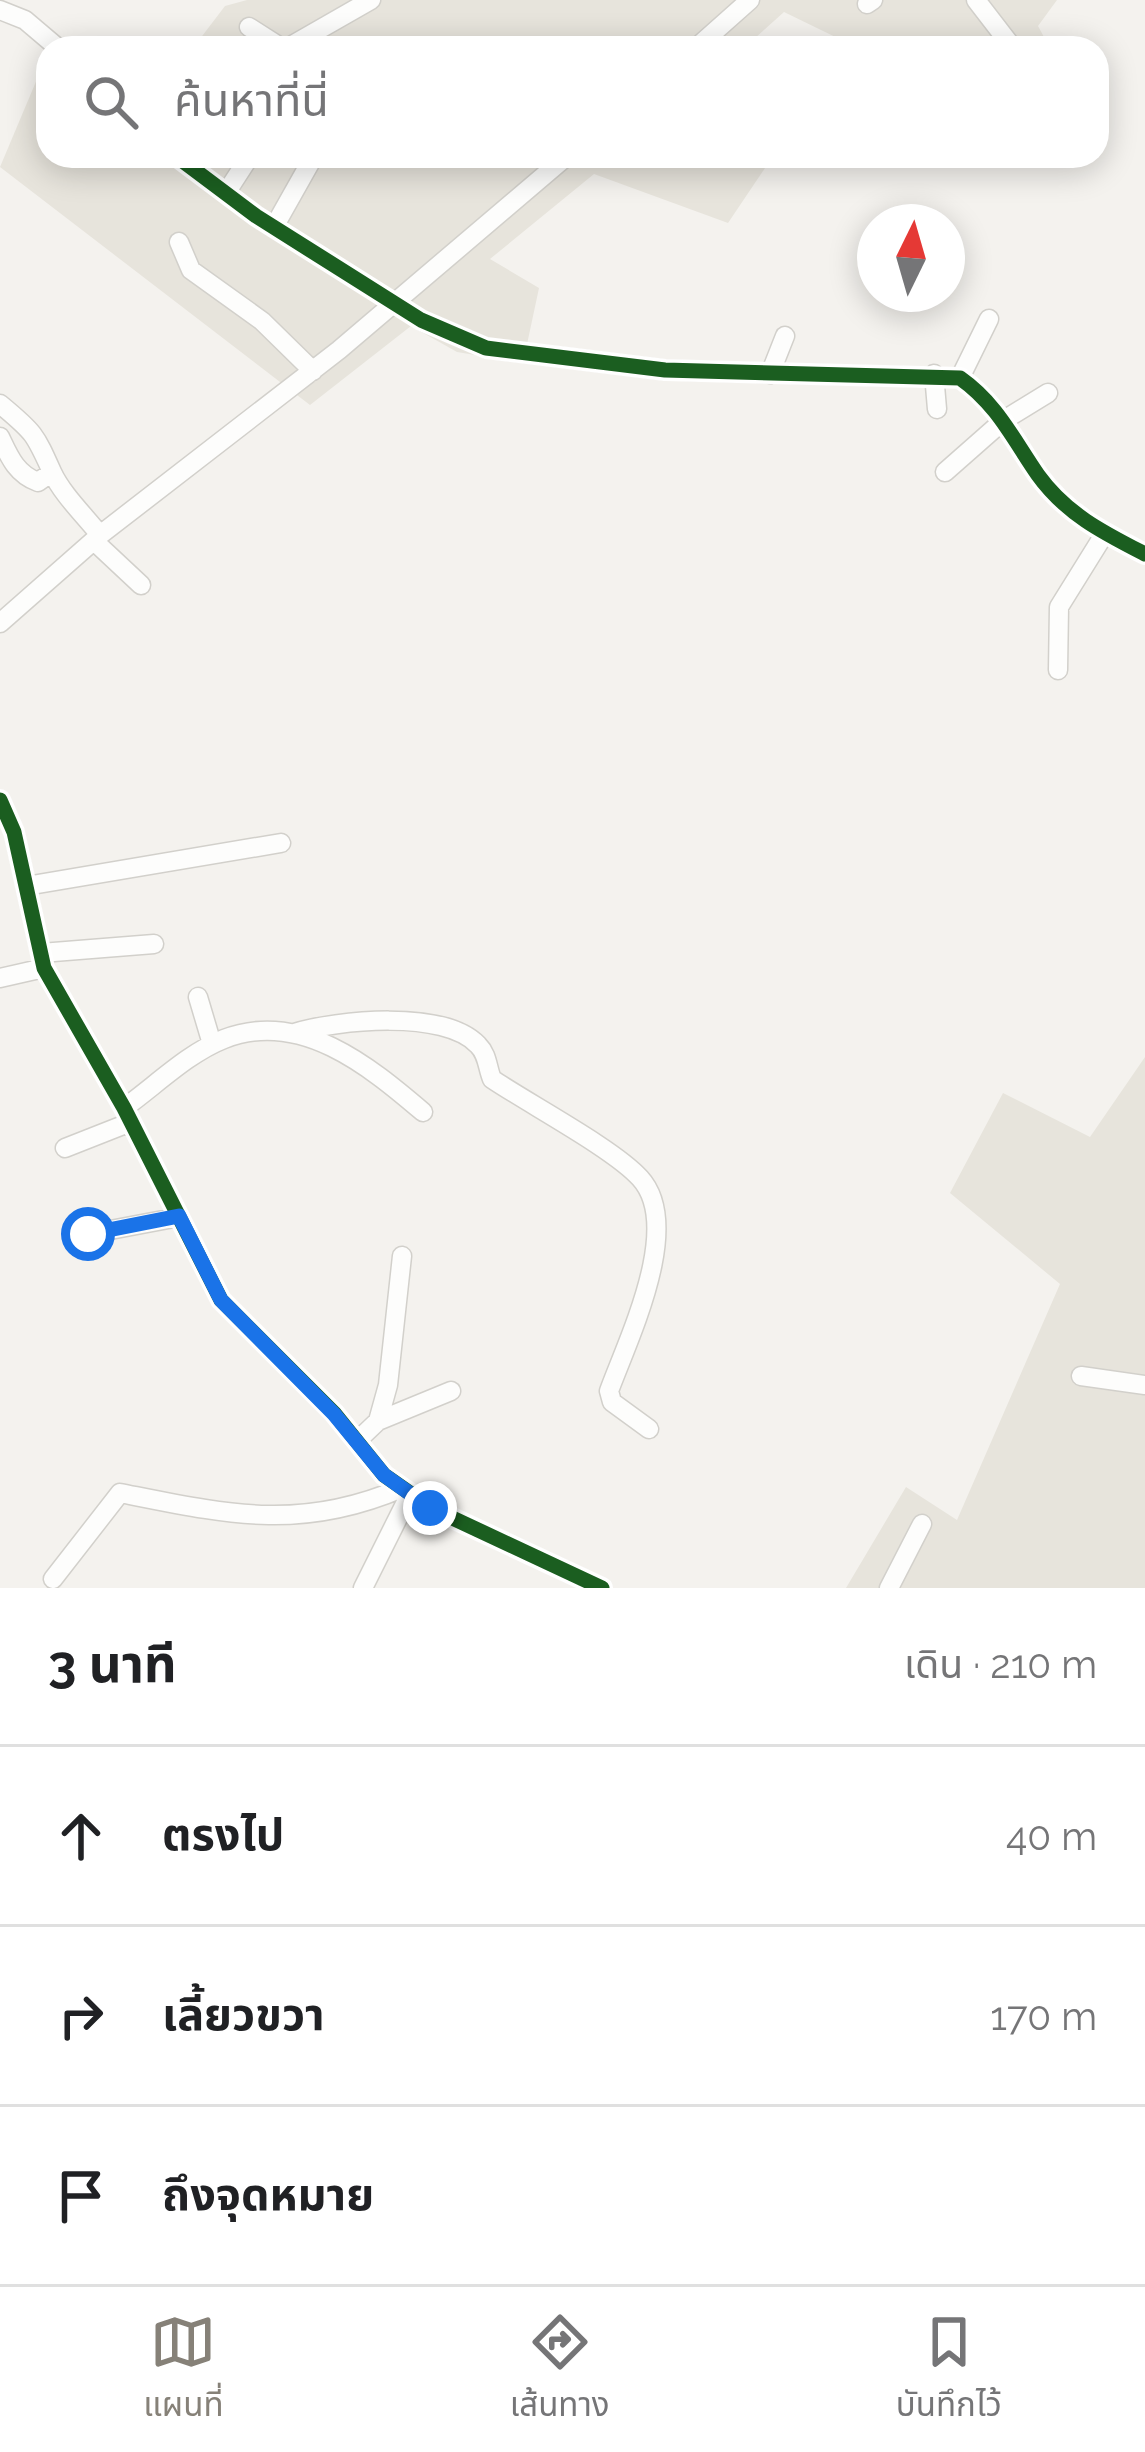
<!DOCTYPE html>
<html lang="th">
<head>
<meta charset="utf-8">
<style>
	body { margin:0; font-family:Raleway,"Noto Sans Thai",sans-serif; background:#f2f2f2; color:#202124 }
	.compass { position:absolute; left:857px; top:204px; width:108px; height:108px; border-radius:50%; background:#fff; box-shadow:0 6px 30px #0003; rotate:5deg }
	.stop { position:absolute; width:36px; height:36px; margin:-27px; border:9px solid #1a73e8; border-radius:50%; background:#fff }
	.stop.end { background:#1a73e8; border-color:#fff; box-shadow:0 3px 12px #0008 }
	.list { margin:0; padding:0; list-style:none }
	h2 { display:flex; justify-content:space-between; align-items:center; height:156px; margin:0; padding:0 48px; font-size:51px }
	h2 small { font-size:39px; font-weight:400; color:#757577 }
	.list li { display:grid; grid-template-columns:78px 1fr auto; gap:36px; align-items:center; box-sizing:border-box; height:180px; padding:0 48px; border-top:3px solid #e0e0e0 }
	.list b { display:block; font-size:45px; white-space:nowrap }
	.list em { font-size:39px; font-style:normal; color:#757577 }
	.icon { flex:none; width:66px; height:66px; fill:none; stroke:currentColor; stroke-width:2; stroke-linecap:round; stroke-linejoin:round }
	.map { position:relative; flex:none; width:1145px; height:1588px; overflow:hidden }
	.search { position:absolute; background:#fff; box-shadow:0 6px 30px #0003; left:36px; right:36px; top:36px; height:132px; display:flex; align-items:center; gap:30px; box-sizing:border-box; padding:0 42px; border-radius:36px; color:#757577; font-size:45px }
	.sheet { height:696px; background:#fff }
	nav { display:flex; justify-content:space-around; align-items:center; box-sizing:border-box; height:168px; border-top:3px solid #e0e0e0; background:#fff; font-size:33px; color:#757577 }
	nav a { display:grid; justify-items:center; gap:6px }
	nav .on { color:#868178 }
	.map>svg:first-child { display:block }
</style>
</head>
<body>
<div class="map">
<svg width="1145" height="1588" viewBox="0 0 1145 1588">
	<rect width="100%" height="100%" fill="#f4f2ee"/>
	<!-- residential -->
	<path fill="#e7e4dc" d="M 247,0 L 1057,0 L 1038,26 L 1050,48 L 858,48 L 784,12 L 744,48 L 193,48 L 225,6 Z
		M 48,53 L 48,156 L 773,156 L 728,223 L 594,174 L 490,259 L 539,288 L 523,363 L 457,352 L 411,326 L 310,405 L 0,167 Z
		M 1145,1057 L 1145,1588 L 846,1588 L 906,1487 L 957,1520 L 1060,1284 L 950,1193 L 1003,1093 L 1090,1137 Z"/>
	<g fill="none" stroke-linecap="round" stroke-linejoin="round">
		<!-- minor casing -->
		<g stroke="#d2d0cb" stroke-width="21">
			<path id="minor" d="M 976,0 L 1013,48
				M 867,4 L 873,0
				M 0,10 L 25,20 L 58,48
				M 249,27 L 282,48
				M 287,48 L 371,0
				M 696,48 L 750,0
				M 176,156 L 256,216 L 421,320 L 486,348 L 665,370 L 960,378 C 997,404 1013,439 1038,475 C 1066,514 1104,533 1145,554
				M 226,193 L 250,156
				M 274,227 L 314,156
				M 179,242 L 191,270 L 262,321 L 313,371
				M 770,374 L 785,336
				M 934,374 L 937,409
				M 960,378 L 989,319
				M 0,404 C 34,432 35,434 52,472 C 62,494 85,516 100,535
				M 0,437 C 9,456 16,474 38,482 L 52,472
				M 945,472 L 1004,420 L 1048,393
				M 94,541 L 141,585
				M 0,623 L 100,535 L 339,350 L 567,156
				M 1058,670 L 1059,607 L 1105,533
				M 0,800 L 14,832 L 44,968 L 124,1108 L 221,1300 L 334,1413 L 384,1475 L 431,1508 L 602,1588
				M 26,886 L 281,843
				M 41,953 L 154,944
				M 0,978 L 44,968
				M 198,997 L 212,1044
				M 294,1033 C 337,1020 444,1009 478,1045 C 488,1055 487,1067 492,1079 C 529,1104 614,1149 640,1178 C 684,1226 628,1339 609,1391 L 612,1402 L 649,1429
				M 124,1108 C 155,1086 188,1053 224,1039 C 300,1009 369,1066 423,1112
				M 65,1148 L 131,1122
				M 89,1234 L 179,1217
				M 1081,1376 L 1145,1385
				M 378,1421 L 451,1391
				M 357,1441 L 378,1421 L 388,1385 L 402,1256
				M 53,1579 L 120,1493 C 226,1514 299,1532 402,1488
				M 363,1588 L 410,1494
				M 889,1588 L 922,1524"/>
		</g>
		<!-- minor -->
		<use href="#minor" stroke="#fdfdfc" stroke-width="18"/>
		<!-- cycleway casing -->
		<g stroke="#fff" stroke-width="22">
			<path id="cycleway" d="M 176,156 L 256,216 L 421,320 L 486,348 L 665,370 L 960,378 C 997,404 1013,439 1038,475 C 1066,514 1104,533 1145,554
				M 0,800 L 14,832 L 44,968 L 124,1108 L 221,1300 L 334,1413 L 384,1475 L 431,1508 L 602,1588"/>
		</g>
		<!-- cycleway -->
		<use href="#cycleway" stroke="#1b5e20" stroke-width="15"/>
	</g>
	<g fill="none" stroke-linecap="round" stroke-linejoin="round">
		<!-- route -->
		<path stroke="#1a73e8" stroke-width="15" d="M 88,1234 L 179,1216 L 221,1300 L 334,1414 L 384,1475 L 430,1508"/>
	</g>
</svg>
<svg class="compass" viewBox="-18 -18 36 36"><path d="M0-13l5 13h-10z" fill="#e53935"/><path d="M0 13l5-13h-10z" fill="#757577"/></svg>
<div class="stop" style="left:88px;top:1234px"></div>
<div class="stop end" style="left:430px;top:1508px"></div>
<div class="search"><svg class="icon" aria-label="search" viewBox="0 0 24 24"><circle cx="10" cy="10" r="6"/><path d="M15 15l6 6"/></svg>ค้นหาที่นี่</div>
</div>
<section class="sheet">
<h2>3 นาที<small>เดิน · 210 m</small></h2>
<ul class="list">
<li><svg class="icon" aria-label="ahead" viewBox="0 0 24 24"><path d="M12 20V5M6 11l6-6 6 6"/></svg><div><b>ตรงไป</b></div><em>40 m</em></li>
<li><svg class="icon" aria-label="right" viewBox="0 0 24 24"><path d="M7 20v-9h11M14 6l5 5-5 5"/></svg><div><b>เลี้ยวขวา</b></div><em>170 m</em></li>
<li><svg class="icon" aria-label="arrive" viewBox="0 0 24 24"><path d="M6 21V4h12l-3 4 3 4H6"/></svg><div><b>ถึงจุดหมาย</b></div></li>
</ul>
</section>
<nav>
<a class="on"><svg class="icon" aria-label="map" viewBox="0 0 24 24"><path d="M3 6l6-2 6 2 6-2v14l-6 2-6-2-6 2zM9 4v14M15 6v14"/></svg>แผนที่</a>
<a><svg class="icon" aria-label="directions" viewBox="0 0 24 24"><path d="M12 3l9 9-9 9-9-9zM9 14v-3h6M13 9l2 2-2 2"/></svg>เส้นทาง</a>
<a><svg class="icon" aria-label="saved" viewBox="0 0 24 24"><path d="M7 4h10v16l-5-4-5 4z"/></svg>บันทึกไว้</a>
</nav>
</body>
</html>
